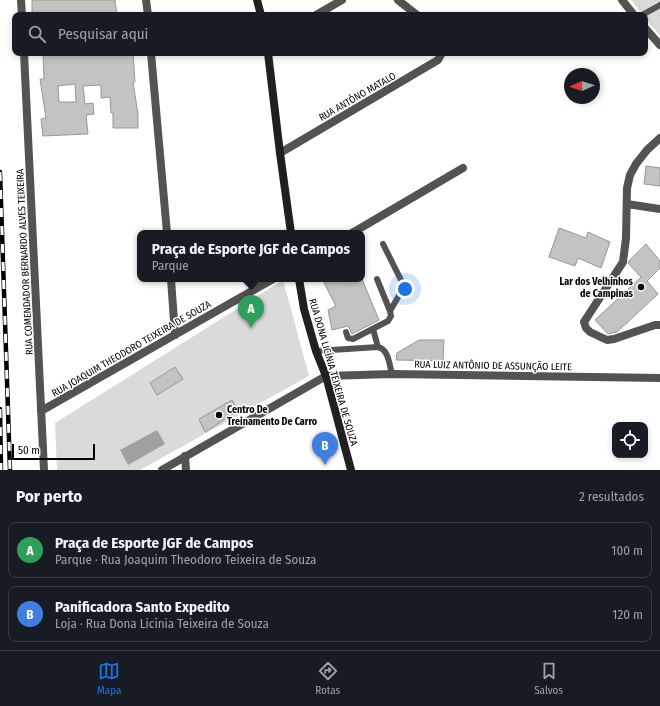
<!DOCTYPE html>
<html lang="pt">
<head>
<meta charset="utf-8">
<style>
	body { margin:0; font-family:"Fira Sans Condensed",sans-serif; background:#20242c; color:#f1f3f6 }
	.controls { position:absolute; right:12px; bottom:12px; display:grid; overflow:hidden; border-radius:8px; box-shadow:0 2px 6px #0003 }
	.controls button { width:36px; height:36px; display:grid; place-items:center; padding:0; border:0; border-bottom:1px solid #363941; background:#171b24; color:#f1f3f6; font:20px sans-serif }
	.compass { position:absolute; left:564px; top:68px; width:36px; height:36px; border-radius:50%; background:#171b24; box-shadow:0 2px 6px #0003; rotate:267deg }
	.scale { position:absolute; left:12px; bottom:10px; width:83px; box-sizing:border-box; padding-left:4px; border:2px solid #000; border-top:0; font-size:11px; line-height:14px; white-space:nowrap; color:#000; -webkit-text-stroke:3px #fff; paint-order:stroke }
	.you { position:absolute; left:405px; top:289px; width:14px; height:14px; margin:-10px; border:3px solid #fff; border-radius:50%; background:#1a73e8; box-shadow:0 0 0 6px #1a73e833 }
	.badge { display:grid; place-items:center; width:26px; height:26px; border-radius:50%; background:#1a73e8; color:#fff; font-size:13px; font-weight:700 }
	.pin { position:absolute; translate:-50% -33px; filter:drop-shadow(0 1px 2px #0008) }
	.pin::after { content:''; position:absolute; top:21px; width:14px; height:12px; background:inherit; clip-path:polygon(0 0,100% 0,50% 100%) }
	.popup { position:absolute; left:137px; top:230px; width:228px; height:52px; box-sizing:border-box; display:grid; place-content:center; border-radius:8px; background:#171b24; filter:drop-shadow(0 1px 3px #0005); font-size:13px; white-space:nowrap; color:#9ea1a6 }
	.popup b { font-size:15px; color:#f1f3f6 }
	.popup::after { content:''; position:absolute; left:50%; top:100%; margin-left:-8px; border:8px solid transparent; border-top-color:#171b24 }
	.list { margin:0; padding:0; list-style:none }
	h2 { display:flex; justify-content:space-between; align-items:center; height:52px; margin:0; padding:0 16px; font-size:17px }
	h2 small { font-size:13px; font-weight:400; color:#9ea1a6 }
	.list li { display:grid; grid-template-columns:26px 1fr auto; gap:12px; align-items:center; box-sizing:border-box; height:56px; margin:0 8px 8px; padding:0 8px; border:1px solid #363941; border-radius:8px }
	.list b { display:block; font-size:15px; white-space:nowrap }
	.list p { margin:0; font-size:13px; white-space:nowrap; color:#9ea1a6 }
	.list em { font-size:13px; font-style:normal; color:#9ea1a6 }
	.icon { flex:none; width:22px; height:22px; fill:none; stroke:currentColor; stroke-width:2; stroke-linecap:round; stroke-linejoin:round }
	.map { position:relative; flex:none; width:660px; height:470px; overflow:hidden }
	.search { position:absolute; background:#171b24; box-shadow:0 2px 6px #0003; left:12px; right:12px; top:12px; height:44px; display:flex; align-items:center; gap:10px; box-sizing:border-box; padding:0 14px; border-radius:8px; color:#9ea1a6; font-size:15px }
	.sheet { height:180px; background:#171b24 }
	nav { display:flex; justify-content:space-around; align-items:center; box-sizing:border-box; height:56px; border-top:1px solid #363941; background:#171b24; font-size:11px; color:#9ea1a6 }
	nav a { display:grid; justify-items:center; gap:2px }
	nav .on { color:#1a73e8 }
	.map>svg:first-child { display:block }
</style>
</head>
<body>
<div class="map">
<svg width="660" height="470" viewBox="0 0 660 470">
	<rect width="100%" height="100%" fill="#fff"/>
	<!-- green -->
	<path fill="#dadada" d="M 631,0 L 660,0 L 660,36 L 645,18 L 645,15 L 643,15 Z
		M 283,280 L 309,376 L 140,470 L 57,470 L 55,423 Z"/>
	<!-- water -->
	<path fill="#a1a1a1" d="M 157,430 L 165,444 L 128,465 L 120,450 Z"/>
	<!-- building -->
	<path fill="#c3c3c3" stroke="#979797" fill-rule="evenodd" d="M 32,0 L 115,0 L 117,15 L 40,15 L 40,12 L 32,13 Z
		M 56,53 L 133,53 L 135,82 L 133,82 L 138,114 L 138,128 L 113,128 L 113,113 L 111,113 L 110,97 L 101,98 L 101,85 L 83,86 L 85,104 L 93,103 L 94,114 L 86,115 L 88,134 L 43,136 L 41,119 L 46,118 L 40,79 L 44,79 L 43,54 ZM 75,84 L 76,102 L 59,102 L 58,86 Z
		M 646,166 L 660,168 L 660,186 L 644,184 Z
		M 559,228 L 586,238 L 588,232 L 610,242 L 601,268 L 578,258 L 575,266 L 549,257 Z
		M 646,244 L 660,261 L 660,268 L 647,281 L 658,294 L 617,332 L 608,334 L 595,320 L 641,277 L 628,263 L 629,261 Z
		M 322,279 L 362,279 L 379,320 L 352,334 L 348,326 L 332,330 L 328,310 L 336,306 Z
		M 419,340 L 444,340 L 443,361 L 396,360 L 397,353 Z
		M 175,367 L 183,379 L 157,395 L 150,383 Z
		M 232,400 L 238,411 L 205,432 L 199,419 Z"/>
	<g fill="none" stroke-linecap="round" stroke-linejoin="round">
		<!-- service -->
		<path stroke="#535353" stroke-width="6" d="M 642,15 L 660,5
			M 383,244 L 402,282 L 401,292 L 390,311
			M 373,329 L 378,347
			M 346,332 L 348,338 L 353,339 L 388,321 L 391,316 L 390,311 L 377,279
			M 316,351 L 378,347 C 389,350 389,364 392,374"/>
		<!-- minor -->
		<path stroke="#535353" stroke-width="8" d="M 21,0 L 22,15
			M 146,0 L 148,15
			M 398,0 L 417,15
			M 622,0 L 634,15
			M 316,15 L 342,0
			M 645,28 L 660,45
			M 24,53 L 44,470
			M 151,53 L 167,233
			M 660,138 L 647,150 L 636,164 L 630,175 L 627,188 L 626,238 L 623,262 L 584,322 L 586,328 L 590,332 L 607,340 L 614,339 L 655,325 L 660,325
			M 280,153 L 438,60 L 442,53
			M 627,204 L 660,209
			M 352,233 L 463,168
			M 171,279 L 175,335
			M 41,411 L 273,279
			M 185,456 L 186,470
			M 162,470 L 326,376 L 392,374 L 660,378"/>
		<!-- secondary -->
		<path stroke="#202020" stroke-width="8" d="M 257,0 L 261,15
			M 268,53 L 280,153 L 291,233
			M 299,279 L 304,309 L 316,351 L 326,376 L 351,470"/>
		<!-- rail casing -->
		<g stroke="#000" stroke-width="4.5">
			<path id="rail" d="M 0,172 L 10,470
				M 0,409 L 1,470"/>
		</g>
		<!-- rail -->
		<use href="#rail" stroke="#fff" stroke-width="3" stroke-dasharray="9" stroke-linecap="butt"/>
	</g>
	<!-- markers -->
	<g fill="#000" stroke="#fff" stroke-width="1.5">
		<circle cx="641" cy="287" r="4"/>
		<circle cx="219" cy="415" r="4"/>
	</g>
	<g text-anchor="middle" stroke-width="3" stroke-linejoin="round" paint-order="stroke">
		<!-- street labels -->
		<g font-size="10" fill="#000" stroke="#fff">
			<text transform="translate(357 96) rotate(-30)" y="4">RUA ANTÔNO MATALO</text>
			<text transform="translate(24 262) rotate(-93)" y="4">RUA COMENDADOR BERNARDO ALVES TEIXEIRA</text>
			<text transform="translate(131 348) rotate(-30)" y="4">RUA JOAQUIM THEODORO TEIXEIRA DE SOUZA</text>
			<text transform="translate(493 365) rotate(1)" y="4">RUA LUIZ ANTÔNIO DE ASSUNÇÃO LEITE</text>
			<text transform="translate(334 372) rotate(74)" y="4">RUA DONA LICÍNIA TEIXEIRA DE SOUZA</text>
		</g>
		<!-- poi labels -->
		<g font-size="10" font-weight="bold" fill="#000" stroke="#fff" text-anchor="end">
			<text x="633" y="285">Lar dos Velhinhos<tspan x="633" dy="12">de Campinas</tspan></text>
			<text x="227" y="413" text-anchor="start">Centro De<tspan x="227" dy="12">Treinamento De Carro</tspan></text>
		</g>
	</g>
</svg>
<div class="controls">
<button><svg class="icon" aria-label="locate" viewBox="0 0 24 24"><circle cx="12" cy="12" r="6"/><path d="M12 2v4M12 18v4M2 12h4M18 12h4"/></svg></button>
</div>
<svg class="compass" viewBox="-18 -18 36 36"><path d="M0-13l5 13h-10z" fill="#e53935"/><path d="M0 13l5-13h-10z" fill="#9ea1a6"/></svg>
<div class="scale">50 m</div>
<div class="you"></div>
<div class="pin badge" style="left:251px;top:328px;background:#2e9e5b">A</div>
<div class="popup"><b>Praça de Esporte JGF de Campos</b>Parque</div>
<div class="pin badge" style="left:325px;top:465px;background:#3f7fe0">B</div>
<div class="search"><svg class="icon" aria-label="search" viewBox="0 0 24 24"><circle cx="10" cy="10" r="6"/><path d="M15 15l6 6"/></svg>Pesquisar aqui</div>
</div>
<section class="sheet">
<h2>Por perto<small>2 resultados</small></h2>
<ul class="list">
<li><span class="badge" style="background:#2e9e5b">A</span><div><b>Praça de Esporte JGF de Campos</b><p>Parque · Rua Joaquim Theodoro Teixeira de Souza</p></div><em>100 m</em></li>
<li><span class="badge" style="background:#3f7fe0">B</span><div><b>Panificadora Santo Expedito</b><p>Loja · Rua Dona Licínia Teixeira de Souza</p></div><em>120 m</em></li>
</ul>
</section>
<nav>
<a class="on"><svg class="icon" aria-label="map" viewBox="0 0 24 24"><path d="M3 6l6-2 6 2 6-2v14l-6 2-6-2-6 2zM9 4v14M15 6v14"/></svg>Mapa</a>
<a><svg class="icon" aria-label="directions" viewBox="0 0 24 24"><path d="M12 3l9 9-9 9-9-9zM9 14v-3h6M13 9l2 2-2 2"/></svg>Rotas</a>
<a><svg class="icon" aria-label="saved" viewBox="0 0 24 24"><path d="M7 4h10v16l-5-4-5 4z"/></svg>Salvos</a>
</nav>
</body>
</html>
